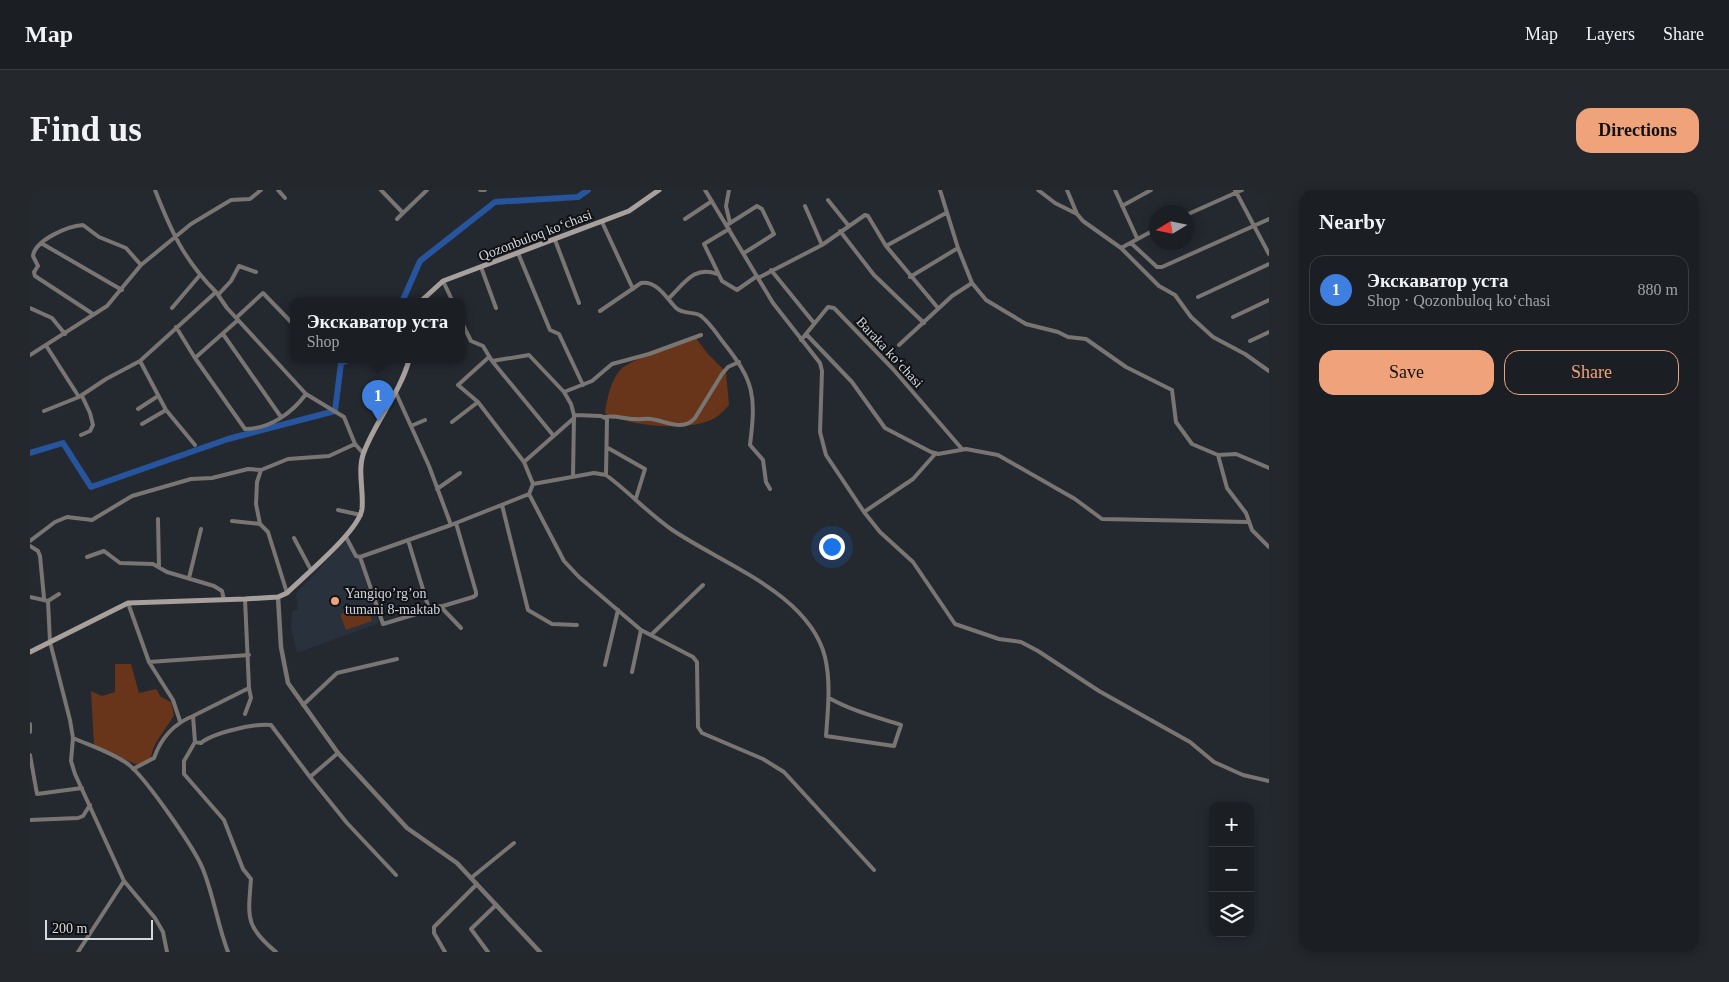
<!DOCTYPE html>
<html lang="en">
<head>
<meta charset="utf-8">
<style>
	body { margin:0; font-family:Georgia,serif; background:#24272b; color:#f1f3f6 }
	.controls { position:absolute; right:15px; bottom:15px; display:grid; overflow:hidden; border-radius:10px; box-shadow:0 2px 12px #0003 }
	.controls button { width:45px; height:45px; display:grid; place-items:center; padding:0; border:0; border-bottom:1px solid #393c41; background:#1b1e23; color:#f1f3f6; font:25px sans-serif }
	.compass { position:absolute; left:1119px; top:15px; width:45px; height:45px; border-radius:50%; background:#1b1e23; box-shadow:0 2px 12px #0003; rotate:260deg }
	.scale { position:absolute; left:15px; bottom:12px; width:108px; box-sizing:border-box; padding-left:5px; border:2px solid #d4d7dc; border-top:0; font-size:14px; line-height:18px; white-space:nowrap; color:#d4d7dc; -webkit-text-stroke:4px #0f1114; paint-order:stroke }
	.you { position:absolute; left:801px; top:356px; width:18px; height:18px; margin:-12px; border:4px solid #fff; border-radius:50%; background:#1a73e8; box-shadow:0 0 0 8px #1a73e833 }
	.badge { display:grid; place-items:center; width:32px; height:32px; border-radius:50%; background:#f0a27a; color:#fff; font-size:16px; font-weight:700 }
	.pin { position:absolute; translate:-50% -41px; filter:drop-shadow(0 1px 2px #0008) }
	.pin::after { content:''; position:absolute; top:26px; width:18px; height:15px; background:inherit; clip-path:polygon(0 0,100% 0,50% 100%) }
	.popup { position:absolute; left:260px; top:108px; width:175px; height:65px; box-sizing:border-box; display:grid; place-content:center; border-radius:10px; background:#1b1e23; filter:drop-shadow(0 1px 4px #0005); font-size:16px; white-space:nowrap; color:#a0a2a6 }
	.popup b { font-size:19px; color:#f1f3f6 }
	.popup::after { content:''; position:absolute; left:50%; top:100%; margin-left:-10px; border:10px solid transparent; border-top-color:#1b1e23 }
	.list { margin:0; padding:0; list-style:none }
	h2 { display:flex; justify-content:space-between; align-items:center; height:65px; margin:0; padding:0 20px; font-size:21px }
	h2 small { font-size:16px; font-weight:400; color:#a0a2a6 }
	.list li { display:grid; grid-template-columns:32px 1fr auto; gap:15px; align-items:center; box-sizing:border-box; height:70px; margin:0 10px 10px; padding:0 10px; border:1px solid #393c41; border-radius:15px }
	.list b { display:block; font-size:19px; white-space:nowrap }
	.list p { margin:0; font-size:16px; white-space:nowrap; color:#a0a2a6 }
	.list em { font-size:16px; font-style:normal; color:#a0a2a6 }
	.actions { display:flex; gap:10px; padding:15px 20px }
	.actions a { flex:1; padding:11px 0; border:1px solid #f0a27a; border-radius:15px; text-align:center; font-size:18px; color:#f0a27a }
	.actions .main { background:#f0a27a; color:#111 }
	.icon { flex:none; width:28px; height:28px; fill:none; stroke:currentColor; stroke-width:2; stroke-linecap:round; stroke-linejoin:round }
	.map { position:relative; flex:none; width:1239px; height:762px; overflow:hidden; border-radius:15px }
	header { display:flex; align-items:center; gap:30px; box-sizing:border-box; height:70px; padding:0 25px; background:#1b1e23; border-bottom:1px solid #393c41 }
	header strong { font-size:24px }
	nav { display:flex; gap:28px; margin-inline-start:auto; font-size:18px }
	.intro { display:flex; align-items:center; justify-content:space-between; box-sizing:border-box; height:120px; padding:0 30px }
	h1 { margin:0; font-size:35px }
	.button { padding:12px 22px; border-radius:15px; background:#f0a27a; color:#111; font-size:18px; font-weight:700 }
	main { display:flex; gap:30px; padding:0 30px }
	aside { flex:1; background:#1b1e23; border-radius:15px; box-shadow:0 2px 12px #0003 }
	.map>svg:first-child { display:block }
</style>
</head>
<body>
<header>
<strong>Map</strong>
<nav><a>Map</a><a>Layers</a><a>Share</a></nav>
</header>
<div class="intro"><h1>Find us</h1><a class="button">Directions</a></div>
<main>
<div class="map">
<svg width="1239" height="762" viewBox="0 0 1239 762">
	<rect width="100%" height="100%" fill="#24282f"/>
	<!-- built -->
	<path fill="#29313d" d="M 317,348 L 328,368 L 349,433 L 267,463 L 261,437 L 262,422 L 268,419 L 266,404 Z"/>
	<!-- green -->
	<path fill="#68351a" d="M 666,148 L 677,163 L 696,182 L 699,215 C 693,222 687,228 678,231 C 655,241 596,236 575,223 C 577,209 581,189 591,179 C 600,170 651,153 666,148 Z
		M 337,415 L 342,431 L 316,440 L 310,424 Z
		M 85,474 L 101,474 L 109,503 L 126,499 L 131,507 L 141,512 L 144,525 C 136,540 122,553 121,569 L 108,575 L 64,556 L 61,501 L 72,506 L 85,502 Z"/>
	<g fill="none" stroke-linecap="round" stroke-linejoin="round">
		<!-- river -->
		<path stroke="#26559d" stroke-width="6" d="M 372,112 L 390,71 L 465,12 L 548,7 L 558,0
			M 0,263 L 33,253 L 61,297 L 198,249 L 305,221 L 311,173 L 318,170"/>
		<!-- minor -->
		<path stroke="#797573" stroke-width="4" d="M 248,0 L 255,8
			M 351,0 L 373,23 L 397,0
			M 450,0 L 455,0
			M 675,0 L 743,113 L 790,173 L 792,181 L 790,242 L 796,265 L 834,322 L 850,342 L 883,372 L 925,434 L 969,449 L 991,452 L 1008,461 L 1069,501 L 1160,552 L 1184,572 L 1213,585 L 1239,591
			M 699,0 L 696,16 L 700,33
			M 910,0 L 928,58 L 942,93 L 956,110 L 996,134 L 1028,142 L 1038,147 L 1056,149 L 1096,177 L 1142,200 L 1146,232 L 1162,254 L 1188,265 L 1206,264 L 1239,278
			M 1008,0 L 1025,13 L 1047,24
			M 1037,0 L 1047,24 L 1053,31 L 1091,58 L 1129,96 L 1145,105 L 1161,127 L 1183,147 L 1215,164 L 1239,181
			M 1085,0 L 1107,48
			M 1205,0 L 1239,64
			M 798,10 L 818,35
			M 775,16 L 792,55
			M 1092,16 L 1121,0
			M 1156,25 L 1212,0
			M 367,29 L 373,23
			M 655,29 L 682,11
			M 572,32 L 603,99
			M 697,35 L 727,16 L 732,19 L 744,44 L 714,63
			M 699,39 L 674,54 L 692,91 L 707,100 L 727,86
			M 810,41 L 844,85 L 894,133
			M 525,50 L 549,113
			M 11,53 L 92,100
			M 1101,53 L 1127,77 L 1132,77 L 1239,29
			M 856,56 L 916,23
			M 1091,58 L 1126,39
			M 488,63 L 520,140 L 529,144 L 553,195
			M 451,77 L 466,118
			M 741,80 L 784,133
			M 880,87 L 928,58
			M 728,88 L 792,55 L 835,25 L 838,26 L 856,56 L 908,118
			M 413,91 L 423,112
			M 186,102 L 197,118 L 276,204 L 314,227 L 325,254
			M 188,105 L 201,91 L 209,76 L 226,82
			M 1168,107 L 1239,74
			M 639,108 C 654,94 664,75 687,84
			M 0,118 L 22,128 L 35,144
			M 142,118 L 170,85
			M 570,121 L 611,93 C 627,90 637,109 646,118 C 654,125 664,121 671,126 C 680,133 687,144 693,152 C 725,192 726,206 720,255 L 733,270 L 736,292 L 740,299
			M 63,124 L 5,86 L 4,82 L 8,76 L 3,66 C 5,50 38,36 53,35 L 69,47 L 96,58 L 111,75
			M 1203,127 L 1239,110
			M 206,128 L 233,103 L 264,135
			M 432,133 L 441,151 L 453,156 L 462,171 L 523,245
			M 146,137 L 165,168 L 208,130
			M 193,144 L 251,227
			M 776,144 L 822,192 L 855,238 L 901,262 L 908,264 L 936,259 L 968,265 L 1045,309 L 1072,329 L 1218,332
			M 771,150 L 798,117 L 804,118 L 863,179 L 932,259
			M 1220,151 L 1239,142
			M 869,155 L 922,106 L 942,93
			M 0,165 L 77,116 L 111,75 L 161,34 L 201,10 L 220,9 L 231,0
			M 459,167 L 428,195 L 448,212 L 494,272 L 503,294 L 499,304 L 534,371 L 549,387 L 611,440 L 663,467 L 667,472 L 668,537 L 672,543 L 733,569 L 754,582 L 844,680
			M 165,168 L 215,239 C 240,239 262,223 276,204
			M 110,171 L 136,220 L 165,255
			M 462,171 L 499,165 L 534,202 L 541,214 L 544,225 L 543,287
			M 534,202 L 562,191 L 582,174 L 619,164 L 671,145
			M 366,203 L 399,276 L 421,335
			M 49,207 L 76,189 L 110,171 L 186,102 C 154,70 141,41 125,0
			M 108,219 L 128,206
			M 14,221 L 49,207 L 17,157
			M 544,225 L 571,226 L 577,229 L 576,285
			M 574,227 C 586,225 594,229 605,229 C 610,230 616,228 621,229 C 636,231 653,242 665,228 L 692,184 L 698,177 L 709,172
			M 422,232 L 448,212
			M 112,234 L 136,220
			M 381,236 L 395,230
			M 51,245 L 60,241 L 63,235 L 60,223 L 52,206
			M 578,258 L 615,279 L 606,308
			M 1188,265 L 1197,298 L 1216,323 L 1222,340 L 1239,357
			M 494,272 L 544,228
			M 503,294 L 564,283 L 576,285 C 598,301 618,323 641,339 C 690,373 779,403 795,467 C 801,492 798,520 796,546 L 864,556 L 871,535 C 847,527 822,521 799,508
			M 407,299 L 430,283
			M 472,315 L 498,420 L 522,434 L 547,435
			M 308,320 L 331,325
			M 834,322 L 883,289 L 906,263
			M 128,329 L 129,377
			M 202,331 L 230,334
			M 316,347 L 326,366 L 330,367 L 421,335 L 499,304
			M 264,348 L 281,380
			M 378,350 L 399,419
			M 0,351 L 25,332 L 37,327 L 62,330 L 102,306 L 161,289 L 182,288 L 218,279 L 231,280
			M 0,356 L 8,361 L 10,366 L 14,408
			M 57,367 L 74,361 L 90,373 L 123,374 L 137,382 L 184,396 L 192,401 L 194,410
			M 330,367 L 353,434 L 443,407 L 446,405 L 446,402 L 426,333
			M 159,388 L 171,339
			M 257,403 L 238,342 L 230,334 L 226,314 L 227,292 L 231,280 L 258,269 L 299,266 L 325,254 L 333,263
			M 0,407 L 18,411 L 20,452 L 40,530 L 43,548 L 41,571 L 45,584 L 94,691 L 125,728 L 133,742 L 137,762
			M 215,409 L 219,498 L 163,526 L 165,552 L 171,553 C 182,543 226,533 241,535 L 280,587 L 308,563
			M 18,411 L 29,404
			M 98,413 L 119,472 L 143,510 L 150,531
			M 410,416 L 431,438
			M 621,445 L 673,395
			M 119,472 L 219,465
			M 575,475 L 588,420
			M 602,482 L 611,440
			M 273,515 L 307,483 L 367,469
			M 215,524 L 221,508 L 219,498
			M 0,534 L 0,542
			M 43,548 C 61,556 81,562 98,574 C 115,587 167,661 174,682 C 184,708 188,736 198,762
			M 165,552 L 154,571 L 154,584 L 194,630 L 213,679 L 221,689 C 218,728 215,736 246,762
			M 0,565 L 7,604 L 52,598
			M 103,579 L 124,568 C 131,548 143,534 163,526
			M 280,587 L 317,633 L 366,685
			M 0,630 L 48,628 L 53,626 L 60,615
			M 441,688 L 484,653
			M 48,762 L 94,691
			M 415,762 L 404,743 L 404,737 L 447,694
			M 458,762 L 441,739 L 466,715"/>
		<!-- tertiary -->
		<path stroke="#797573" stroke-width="4.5" d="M 248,407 L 251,457 L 258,493 L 308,563 L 377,638 L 427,673 L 510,762"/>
		<!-- secondary -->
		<path stroke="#a7a09d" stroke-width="5" d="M 390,112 L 413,91 L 599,21 L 629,0
			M 0,462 L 98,413 L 215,409 L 248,407 L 257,403 C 274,386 329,341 332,319 C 334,301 327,279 334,262 C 346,230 370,203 379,170"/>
	</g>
	<!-- markers -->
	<circle fill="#f0a27a" stroke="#0f1114" stroke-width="2" cx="305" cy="411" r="5"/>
	<g text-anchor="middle" stroke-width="4" stroke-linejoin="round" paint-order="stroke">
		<!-- street labels -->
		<g font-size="14" fill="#d4d7dc" stroke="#0f1114">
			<text transform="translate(505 45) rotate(-21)" y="5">Qozonbuloq koʻchasi</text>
			<text transform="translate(860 162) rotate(47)" y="5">Baraka koʻchasi</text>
		</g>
		<!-- poi labels -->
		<g font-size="14" fill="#d4d7dc" stroke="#0f1114" text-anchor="start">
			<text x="315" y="408">Yangiqo’rg’on<tspan x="315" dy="16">tumani 8-maktab</tspan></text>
		</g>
	</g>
</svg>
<div class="controls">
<button>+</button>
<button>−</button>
<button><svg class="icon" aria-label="layers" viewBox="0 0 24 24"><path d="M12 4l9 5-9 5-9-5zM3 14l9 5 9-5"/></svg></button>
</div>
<svg class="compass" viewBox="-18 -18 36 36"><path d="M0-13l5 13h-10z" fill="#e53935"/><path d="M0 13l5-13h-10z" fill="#a0a2a6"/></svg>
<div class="scale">200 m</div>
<div class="you"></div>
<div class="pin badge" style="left:348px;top:231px;background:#3f7fe0">1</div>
<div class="popup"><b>Экскаватор уста</b>Shop</div>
</div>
<aside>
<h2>Nearby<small></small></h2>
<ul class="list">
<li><span class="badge" style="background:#3f7fe0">1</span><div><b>Экскаватор уста</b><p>Shop · Qozonbuloq koʻchasi</p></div><em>880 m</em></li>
</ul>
<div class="actions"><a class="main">Save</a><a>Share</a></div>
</aside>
</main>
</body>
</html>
